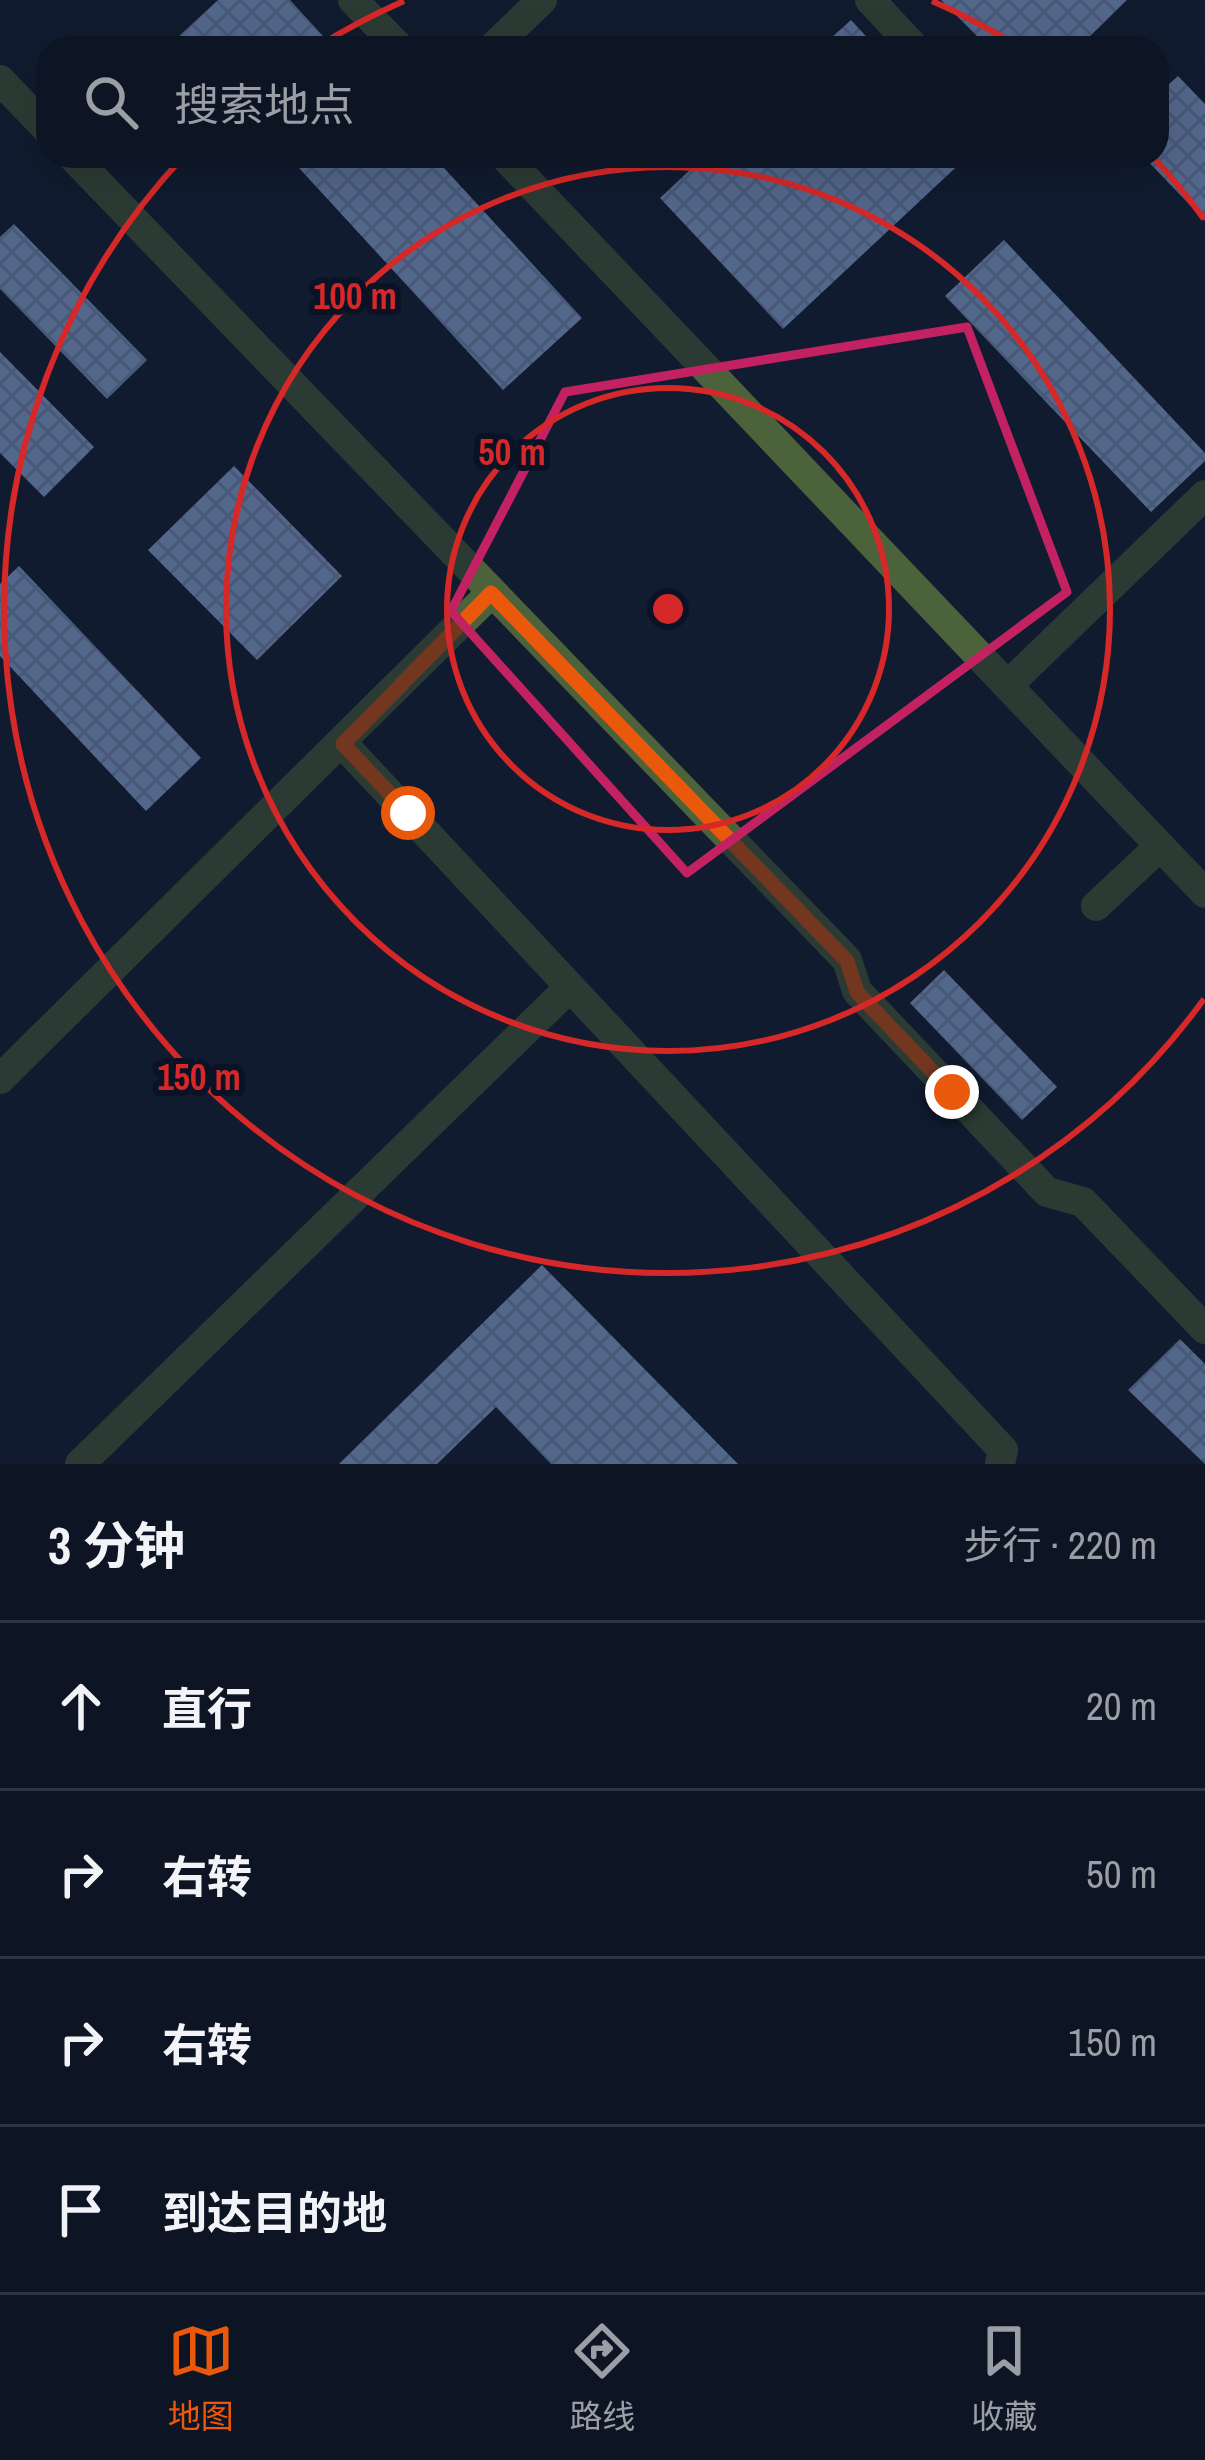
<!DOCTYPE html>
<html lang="zh">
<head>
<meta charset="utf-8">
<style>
	body { margin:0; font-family:"Archivo Narrow","Noto Sans SC",sans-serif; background:#161e2c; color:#f1f3f6 }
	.stop { position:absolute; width:36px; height:36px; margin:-27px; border:9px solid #ea580c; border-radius:50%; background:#fff }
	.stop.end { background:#ea580c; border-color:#fff; box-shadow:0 3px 12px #0008 }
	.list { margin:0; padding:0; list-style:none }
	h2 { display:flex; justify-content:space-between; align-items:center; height:156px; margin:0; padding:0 48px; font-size:51px }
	h2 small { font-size:39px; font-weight:400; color:#9a9fa6 }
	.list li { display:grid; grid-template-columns:78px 1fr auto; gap:36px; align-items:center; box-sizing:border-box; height:168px; padding:0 48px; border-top:3px solid #2d3441 }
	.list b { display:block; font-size:45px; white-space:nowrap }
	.list em { font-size:39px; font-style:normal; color:#9a9fa6 }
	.icon { flex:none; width:66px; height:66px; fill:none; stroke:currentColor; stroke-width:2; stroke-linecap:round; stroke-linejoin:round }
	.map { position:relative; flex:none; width:1205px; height:1464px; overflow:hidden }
	.search { position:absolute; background:#0d1524; box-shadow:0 12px 48px #0002; left:36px; right:36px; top:36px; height:132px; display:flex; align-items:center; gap:30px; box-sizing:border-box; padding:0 42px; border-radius:36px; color:#9a9fa6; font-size:45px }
	.sheet { height:828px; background:#0d1524 }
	nav { display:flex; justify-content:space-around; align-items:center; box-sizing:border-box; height:168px; border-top:3px solid #2d3441; background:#0d1524; font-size:33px; color:#9a9fa6 }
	nav a { display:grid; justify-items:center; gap:6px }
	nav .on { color:#ea580c }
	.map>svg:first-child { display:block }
</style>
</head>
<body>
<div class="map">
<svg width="1205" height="1464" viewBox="0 0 1205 1464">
	<defs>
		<pattern id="building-cross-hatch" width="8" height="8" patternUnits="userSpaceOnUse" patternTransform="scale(3)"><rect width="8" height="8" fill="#a5c3fb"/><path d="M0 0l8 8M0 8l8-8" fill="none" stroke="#8ca2ce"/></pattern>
	</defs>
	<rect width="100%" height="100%" fill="#111c30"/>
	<!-- building -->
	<path fill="url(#building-cross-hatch)" d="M 218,0 L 290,0 L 334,48 L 189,48 L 178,37 Z
		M 941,0 L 1127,0 L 1078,48 L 989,48 Z
		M 851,20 L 877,48 L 820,48 Z
		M 1178,76 L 1205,104 L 1205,221 L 1143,156 L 1157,156 L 1157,95 Z
		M 288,156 L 433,156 L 582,318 L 503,390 Z
		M 705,156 L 968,156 L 783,329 L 660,198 Z
		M 14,224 L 147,360 L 107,399 L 0,289 L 0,237 Z
		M 1004,240 L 1205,453 L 1205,461 L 1151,512 L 945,296 Z
		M 0,352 L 94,447 L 44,497 L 0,453 Z
		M 234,466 L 342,576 L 257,660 L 148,550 Z
		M 19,566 L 201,758 L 146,811 L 0,656 L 0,584 Z
		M 944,970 L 1057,1087 L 1022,1120 L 910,1003 Z
		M 542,1265 L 738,1464 L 551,1464 L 496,1407 L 437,1464 L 339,1464 Z
		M 1180,1339 L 1205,1364 L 1205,1464 L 1128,1390 Z"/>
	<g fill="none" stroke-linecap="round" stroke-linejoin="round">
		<!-- minor -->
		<path stroke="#4c623b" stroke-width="30" d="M 353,0 L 400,48
			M 870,0 L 915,48
			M 492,48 L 542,0
			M 0,80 L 48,130
			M 72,156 L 847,960 L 857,991 L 1047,1192 L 1083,1202 L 1205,1329
			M 504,156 L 1160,846
			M 1008,685 L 1205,495
			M 343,744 L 1003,1450 L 1000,1464
			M 1096,906 L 1160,846 L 1205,893
			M 0,1079 L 491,593
			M 80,1464 L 570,987"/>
	</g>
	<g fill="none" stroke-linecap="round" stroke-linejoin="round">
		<!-- route -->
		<path stroke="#ea580c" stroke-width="15" d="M 408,813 L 343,744 L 491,593 L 847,961 L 857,992 L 952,1092"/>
	</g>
	<!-- marked area -->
	<path d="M0 0H1205V1464H0ZM 967,327 L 1067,592 L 687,873 L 451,611 L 565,392 Z" fill="#111c30" fill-opacity=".55" fill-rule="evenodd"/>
	<path fill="none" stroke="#c32262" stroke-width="9" stroke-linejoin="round" d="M 967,327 L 1067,592 L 687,873 L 451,611 L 565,392 Z"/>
	<!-- distance rings -->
	<g fill="none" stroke="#d62828" stroke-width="6">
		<circle cx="668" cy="609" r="221"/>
		<circle cx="668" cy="609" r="442"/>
		<path d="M1204 999A663 663 0 1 1 183 157M317 47A663 663 0 0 1 404 1M932 1A663 663 0 0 1 1019 47M1153 157A663 663 0 0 1 1204 219"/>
	</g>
	<circle cx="668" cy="609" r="18" fill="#d62828" stroke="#091325" stroke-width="6"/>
	<g font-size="36" text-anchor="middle" font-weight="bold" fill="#d62828" stroke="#091325" stroke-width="12" stroke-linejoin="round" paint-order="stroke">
		<text x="355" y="309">100 m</text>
		<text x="512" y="465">50 m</text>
		<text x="199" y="1090">150 m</text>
	</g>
</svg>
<div class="stop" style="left:408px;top:813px"></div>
<div class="stop end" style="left:952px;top:1092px"></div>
<div class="search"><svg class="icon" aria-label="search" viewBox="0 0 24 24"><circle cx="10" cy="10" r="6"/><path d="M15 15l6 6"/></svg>搜索地点</div>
</div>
<section class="sheet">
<h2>3 分钟<small>步行 · 220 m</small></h2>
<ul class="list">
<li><svg class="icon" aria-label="ahead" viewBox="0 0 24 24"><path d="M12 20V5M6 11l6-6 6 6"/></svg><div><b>直行</b></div><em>20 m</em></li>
<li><svg class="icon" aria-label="right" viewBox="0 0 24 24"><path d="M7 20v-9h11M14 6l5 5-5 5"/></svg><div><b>右转</b></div><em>50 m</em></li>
<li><svg class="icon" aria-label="right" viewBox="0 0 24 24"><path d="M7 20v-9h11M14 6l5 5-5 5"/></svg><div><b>右转</b></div><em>150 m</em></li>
<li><svg class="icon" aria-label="arrive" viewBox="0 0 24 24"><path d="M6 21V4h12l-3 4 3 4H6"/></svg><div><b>到达目的地</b></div></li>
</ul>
</section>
<nav>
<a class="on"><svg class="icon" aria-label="map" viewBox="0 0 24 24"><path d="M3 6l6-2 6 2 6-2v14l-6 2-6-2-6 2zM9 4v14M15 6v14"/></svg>地图</a>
<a><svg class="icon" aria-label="directions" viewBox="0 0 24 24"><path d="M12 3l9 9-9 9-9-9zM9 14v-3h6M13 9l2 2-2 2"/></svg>路线</a>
<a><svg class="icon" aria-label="saved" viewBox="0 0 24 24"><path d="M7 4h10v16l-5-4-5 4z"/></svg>收藏</a>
</nav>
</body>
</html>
